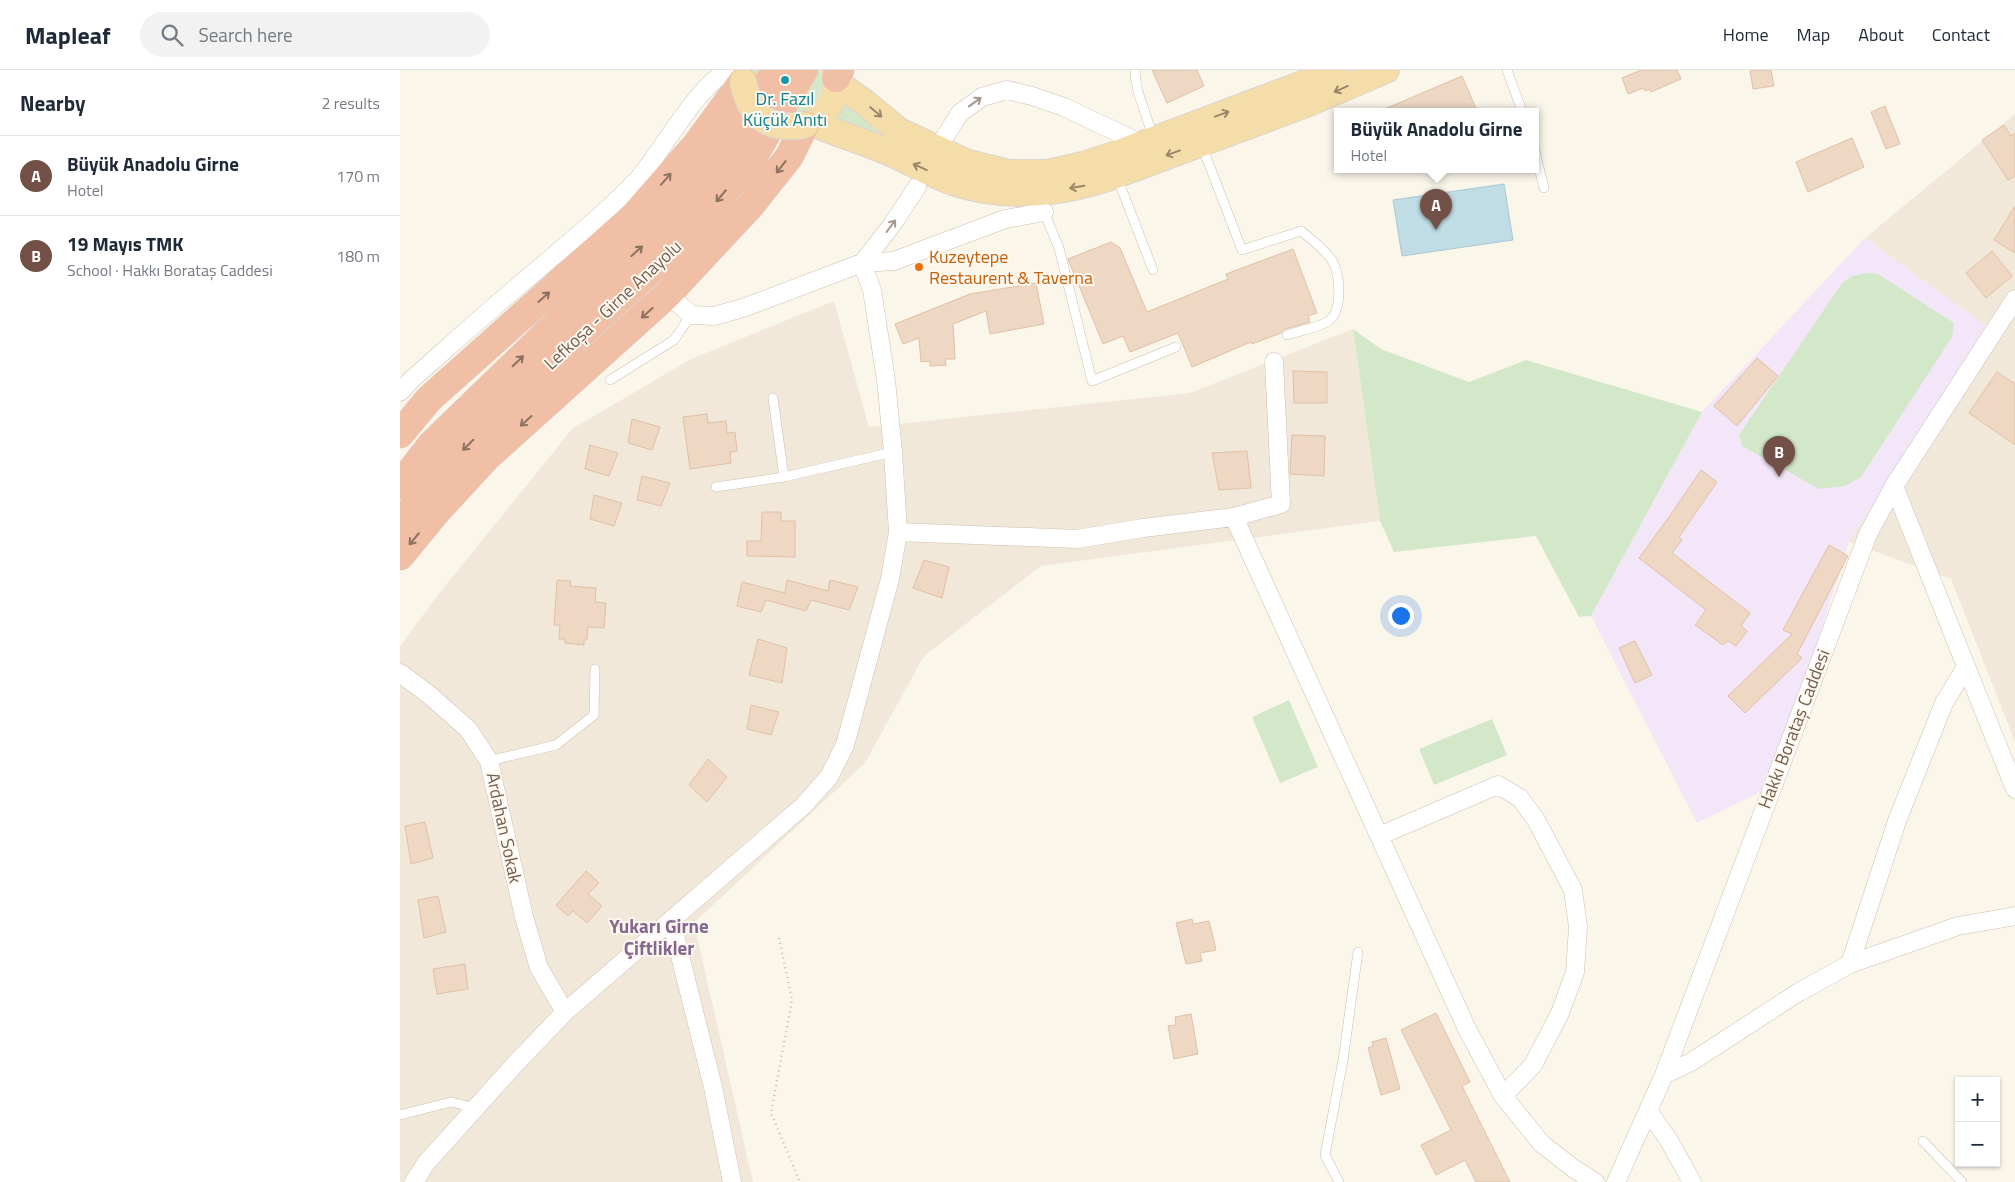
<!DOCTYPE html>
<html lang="en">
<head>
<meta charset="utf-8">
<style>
	body { margin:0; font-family:"Titillium Web",sans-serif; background:#f2f2f3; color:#1f2937 }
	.controls { position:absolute; right:15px; bottom:15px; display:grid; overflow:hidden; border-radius:0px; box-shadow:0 1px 4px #0004 }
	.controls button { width:45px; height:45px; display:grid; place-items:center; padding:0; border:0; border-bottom:1px solid #e0e1e3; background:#fff; color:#1f2937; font:25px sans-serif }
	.you { position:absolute; left:1000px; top:545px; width:18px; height:18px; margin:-12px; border:4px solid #fff; border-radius:50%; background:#1a73e8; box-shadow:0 0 0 8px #1a73e833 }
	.badge { display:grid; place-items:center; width:32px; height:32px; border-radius:50%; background:#735047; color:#fff; font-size:16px; font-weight:700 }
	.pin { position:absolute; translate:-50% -41px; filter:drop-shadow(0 1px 2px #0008) }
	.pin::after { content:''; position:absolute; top:26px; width:18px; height:15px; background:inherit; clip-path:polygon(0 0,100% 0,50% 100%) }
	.popup { position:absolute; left:934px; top:38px; width:205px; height:65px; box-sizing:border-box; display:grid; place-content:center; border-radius:0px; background:#fff; filter:drop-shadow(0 1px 4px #0005); font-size:16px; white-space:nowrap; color:#747a83 }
	.popup b { font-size:19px; color:#1f2937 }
	.popup::after { content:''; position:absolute; left:50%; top:100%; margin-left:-10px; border:10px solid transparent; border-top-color:#fff }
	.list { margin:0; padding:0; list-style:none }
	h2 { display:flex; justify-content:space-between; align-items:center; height:65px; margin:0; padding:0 20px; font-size:21px }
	h2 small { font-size:16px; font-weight:400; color:#747a83 }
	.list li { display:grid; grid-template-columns:32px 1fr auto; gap:15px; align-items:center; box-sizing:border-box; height:80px; padding:0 20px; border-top:1px solid #e0e1e3 }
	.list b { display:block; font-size:19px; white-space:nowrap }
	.list p { margin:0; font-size:16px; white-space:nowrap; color:#747a83 }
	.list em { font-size:16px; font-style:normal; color:#747a83 }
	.icon { flex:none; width:28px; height:28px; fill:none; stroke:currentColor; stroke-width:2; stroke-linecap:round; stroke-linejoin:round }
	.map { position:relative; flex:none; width:1615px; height:1112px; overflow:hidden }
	header { display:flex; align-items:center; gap:30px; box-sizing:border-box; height:70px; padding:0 25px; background:#fff; border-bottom:1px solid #e0e1e3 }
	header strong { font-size:24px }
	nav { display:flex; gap:28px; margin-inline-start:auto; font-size:18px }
	.search { width:350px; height:45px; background:#f2f2f3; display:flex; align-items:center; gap:12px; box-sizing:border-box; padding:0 18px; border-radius:28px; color:#747a83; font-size:19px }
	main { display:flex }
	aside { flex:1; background:#fff }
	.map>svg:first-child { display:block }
</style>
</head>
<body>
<header>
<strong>Mapleaf</strong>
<div class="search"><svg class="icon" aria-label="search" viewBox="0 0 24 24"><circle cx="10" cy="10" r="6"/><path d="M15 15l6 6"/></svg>Search here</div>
<nav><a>Home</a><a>Map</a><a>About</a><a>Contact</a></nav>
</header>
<main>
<aside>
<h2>Nearby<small>2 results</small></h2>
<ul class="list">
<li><span class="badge">A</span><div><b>Büyük Anadolu Girne</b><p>Hotel</p></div><em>170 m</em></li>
<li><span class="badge">B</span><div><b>19 Mayıs TMK</b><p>School · Hakkı Borataş Caddesi</p></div><em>180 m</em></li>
</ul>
</aside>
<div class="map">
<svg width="1615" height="1112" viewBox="0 0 1615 1112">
	<rect width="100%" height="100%" fill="#fbf6ea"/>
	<!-- residential -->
	<path fill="#f2e8d9" d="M 1615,44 L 1615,672 L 1551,509 L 1449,472 L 1586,257 L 1465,168 Z
		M 434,231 L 469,357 L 790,323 L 953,259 L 980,451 L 641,496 L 524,586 L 465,693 L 294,853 L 353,1112 L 0,1112 L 0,576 L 38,525 L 172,359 L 291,289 Z"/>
	<!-- education -->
	<path fill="#f3e6f8" d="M 1465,168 L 1586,256 L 1449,472 L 1372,716 L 1297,753 L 1191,546 L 1302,342 Z"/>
	<!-- green -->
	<path fill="#d3e8c9" d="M 354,0 L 420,0 C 426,21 415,37 397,46 L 351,8 Z
		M 442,23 L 493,68 L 490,73 L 426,50 Z
		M 1466,203 L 1478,204 L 1554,253 L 1552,267 L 1461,407 L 1445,416 L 1419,419 L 1342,376 L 1339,365 L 1442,213 L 1452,206 Z
		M 953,259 L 981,279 L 1069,312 L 1126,290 L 1302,342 L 1191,546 L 1179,547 L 1136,466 L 994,482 L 980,451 Z
		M 889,630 L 918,697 L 880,713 L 852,647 Z
		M 1092,649 L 1107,685 L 1034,715 L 1019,679 Z"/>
	<!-- water -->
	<path fill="#c0dce4" stroke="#a7cad4" d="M 1104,114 L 1113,170 L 1002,186 L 993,130 Z"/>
	<!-- building -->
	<path fill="#eed8c4" stroke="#e0c0a6" d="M 752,0 L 797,0 L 804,16 L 767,33 Z
		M 1241,0 L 1277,0 L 1281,9 L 1251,22 L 1250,19 L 1245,21 L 1243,18 L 1228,24 L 1222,8 Z
		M 1350,0 L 1371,0 L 1374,16 L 1353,19 Z
		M 1062,6 L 1077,41 L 980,41 Z
		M 1485,36 L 1500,74 L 1486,79 L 1471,42 Z
		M 1604,55 L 1611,66 L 1615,63 L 1615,106 L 1608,110 L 1582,70 Z
		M 1452,68 L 1464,97 L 1408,122 L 1396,92 Z
		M 1615,136 L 1615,183 L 1594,170 Z
		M 711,172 L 720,178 L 747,242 L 828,209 L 826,204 L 893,179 L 917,243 L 908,246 L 910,252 L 885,259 L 881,263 L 852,274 L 851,272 L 792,297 L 778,263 L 730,282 L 723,266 L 703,274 L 668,189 Z
		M 1592,181 L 1612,206 L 1586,228 L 1566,203 Z
		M 636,213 L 644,254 L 590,264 L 586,241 L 553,254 L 555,289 L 545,289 L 546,295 L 530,296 L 530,291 L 521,292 L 519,268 L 503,274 L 495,254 L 570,224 Z
		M 1357,288 L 1378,306 L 1337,356 L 1314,336 Z
		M 893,301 L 927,302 L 927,333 L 894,333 Z
		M 1597,302 L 1615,314 L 1615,375 L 1569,343 Z
		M 307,344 L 308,353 L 326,351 L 327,363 L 335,362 L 337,381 L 330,382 L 331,393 L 290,399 L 283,347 Z
		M 232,349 L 260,357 L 252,380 L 228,373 Z
		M 892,365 L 925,366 L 924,406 L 890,404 Z
		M 190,375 L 218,383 L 209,406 L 185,399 Z
		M 847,381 L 851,418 L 819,420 L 812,383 Z
		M 1301,400 L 1317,412 L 1279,467 L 1282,470 L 1272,483 L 1350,543 L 1341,556 L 1347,561 L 1336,576 L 1328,571 L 1323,575 L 1295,555 L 1306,540 L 1239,488 L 1269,447 Z
		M 242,406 L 270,413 L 261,436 L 237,430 Z
		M 194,425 L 222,433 L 214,456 L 190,449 Z
		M 362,442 L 381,442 L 381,451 L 395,451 L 395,487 L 347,486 L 347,471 L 361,471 Z
		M 1429,475 L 1448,486 L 1397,584 L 1402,588 L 1345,643 L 1328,626 L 1392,564 L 1383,560 Z
		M 524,490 L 549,497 L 542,528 L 513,518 Z
		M 157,510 L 171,511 L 170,516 L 196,518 L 195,532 L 206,533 L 204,558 L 188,557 L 187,570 L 184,570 L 184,575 L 165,573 L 165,569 L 159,569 L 160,555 L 154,555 Z
		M 387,510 L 428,521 L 430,510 L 458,517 L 449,540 L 411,530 L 406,541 L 366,530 L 361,542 L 337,536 L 342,512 L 385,523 Z
		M 358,569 L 387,578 L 382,613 L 349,605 Z
		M 1235,571 L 1252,605 L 1235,613 L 1219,578 Z
		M 351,635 L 379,642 L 371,665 L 347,659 Z
		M 308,689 L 327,707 L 307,732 L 289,715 Z
		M 25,752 L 33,788 L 11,794 L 5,756 Z
		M 186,801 L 199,813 L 188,824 L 202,836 L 187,853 L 173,841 L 168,846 L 156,835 Z
		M 38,826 L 46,862 L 24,868 L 18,830 Z
		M 792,849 L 793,854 L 809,851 L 816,880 L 800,883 L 802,891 L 786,894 L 776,853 Z
		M 65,894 L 68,919 L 37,924 L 33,899 Z
		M 1036,943 L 1070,1012 L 1062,1016 L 1110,1112 L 1076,1112 L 1065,1090 L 1036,1105 L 1021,1075 L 1051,1060 L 1001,960 Z
		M 791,944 L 798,984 L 774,989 L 768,956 L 776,955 L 775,947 Z
		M 986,968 L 1000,1019 L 981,1025 L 968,978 L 973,976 L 972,972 Z"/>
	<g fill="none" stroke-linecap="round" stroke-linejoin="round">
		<!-- lane casing -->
		<g stroke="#cdbfb1" stroke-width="10">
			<path id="lane" d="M 735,0 C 735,24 748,44 752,67
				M 1107,0 L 1122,41
				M 802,76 L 842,180 L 901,161 C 910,168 929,183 934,194 C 940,208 943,243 927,252 C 916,258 899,261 887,265
				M 1135,81 L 1144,118
				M 717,107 L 753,200
				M 644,142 L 659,178 L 692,311 L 776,277
				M 210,310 L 274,270 L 291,245
				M 373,328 L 384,407
				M 316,417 L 384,407 L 493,382
				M 89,691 L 156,675 L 194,645 L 195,599
				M 0,1045 L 51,1032 L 75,1038
				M 1523,1071 L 1562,1112
				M 939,1112 L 925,1085 L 943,990 L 958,882"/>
		</g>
		<!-- street casing -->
		<g stroke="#cdbfb1" stroke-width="19">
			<path id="street" d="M 544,68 L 560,43 L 582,27 L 607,20 L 632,26 L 664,37 L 742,74
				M 462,193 L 492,155 L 517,117
				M 268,224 L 291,245 L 314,246 L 343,238 L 462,193 L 494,191 L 605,149 L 644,142
				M 0,322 L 11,310 C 53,273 94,236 137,200 C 171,171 207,142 238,109 C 261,83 300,11 330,0
				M 1494,416 L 1615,719
				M 834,447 L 1067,959 L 1103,1026 L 1142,1074 L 1173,1098 L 1195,1112
				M 498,462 L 677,469 L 743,458 L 834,447 L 881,434 L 874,292
				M 0,603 L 27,623 L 68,659 L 89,691 L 124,847 L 139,898 L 165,942
				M 979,766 L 1098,715 L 1120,728 L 1136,750 L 1173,820 L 1178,857 L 1175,902 L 1160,943 L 1133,995 L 1103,1026
				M 271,850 L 313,1017 L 332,1112
				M 1450,894 L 1497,751 L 1544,633 L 1566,597
				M 1264,1005 L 1291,992 L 1399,922 L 1450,894 L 1558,856 L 1615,846
				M 1248,1041 L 1268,1069 L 1292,1112
				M 14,1112 L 26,1093 L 118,991 L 165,942 L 403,736 L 429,707 L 445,675 L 490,509 L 498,462 L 493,382 L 486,310 L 472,220 L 462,193
				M 1216,1112 L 1264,1005 L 1468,464 L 1494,416 L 1615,229"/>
		</g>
		<!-- primary casing -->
		<g stroke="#dbd5d1" stroke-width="28">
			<path id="primary" d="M 437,13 L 465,33 L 499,61 L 565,92 L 609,103 L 648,103 L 683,95 L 711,86 L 900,15 L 935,0
				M 412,53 C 436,63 462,71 486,81 C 511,91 534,107 559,114 C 612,130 665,123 716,105 L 909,33 L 986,0
				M 405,55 C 429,46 439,25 435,0"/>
		</g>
		<!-- highway casing -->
		<g stroke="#dbd5d1" stroke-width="29">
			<path id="highway" d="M 436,8 L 440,0
				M 0,364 L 29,329 L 234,146 L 296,75 L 343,11
				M 0,415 L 31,375 L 156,254 L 259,160 L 330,73 L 376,0
				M 0,454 L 49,393 L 176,268 L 281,173 L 352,89 L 404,0
				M 0,486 L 37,441 L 87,387 L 268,224 L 350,136 L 389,87 L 405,55"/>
		</g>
		<!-- path -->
		<path stroke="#d4bba7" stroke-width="2.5" stroke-dasharray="1 4" stroke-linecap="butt" d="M 379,868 L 392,930 L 371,1043 L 400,1112"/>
		<!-- lane -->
		<use href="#lane" stroke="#fff" stroke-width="9"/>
		<!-- street -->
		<use href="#street" stroke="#fff" stroke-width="18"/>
		<!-- primary -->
		<use href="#primary" stroke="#f4dda9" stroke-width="26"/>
		<!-- highway -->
		<use href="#highway" stroke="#f0bfa6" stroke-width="28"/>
		<!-- primary-bridge casing -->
		<g stroke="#dbd5d1" stroke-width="28" stroke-linecap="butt">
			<path id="primary-bridge" d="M 343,11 C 350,47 369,61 405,55"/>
		</g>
		<!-- primary-bridge -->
		<use href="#primary-bridge" stroke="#f4dda9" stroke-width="26"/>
	</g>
	<!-- one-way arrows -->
	<defs><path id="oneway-shaft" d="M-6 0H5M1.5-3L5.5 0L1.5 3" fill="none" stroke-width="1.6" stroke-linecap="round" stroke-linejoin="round" transform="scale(1.25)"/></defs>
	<g stroke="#9a856a">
		<use href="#oneway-shaft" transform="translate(941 19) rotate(156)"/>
		<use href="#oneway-shaft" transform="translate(476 42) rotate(40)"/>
		<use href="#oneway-shaft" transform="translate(822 44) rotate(-20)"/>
		<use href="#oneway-shaft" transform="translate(773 83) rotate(160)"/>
		<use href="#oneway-shaft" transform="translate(520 97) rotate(-156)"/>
		<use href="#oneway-shaft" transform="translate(677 117) rotate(170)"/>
	</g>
	<g stroke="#a5978d">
		<use href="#oneway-shaft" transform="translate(575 32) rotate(-36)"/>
		<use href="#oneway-shaft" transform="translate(491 156) rotate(-53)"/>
	</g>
	<g stroke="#8d7260">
		<use href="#oneway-shaft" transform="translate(381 97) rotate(128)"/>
		<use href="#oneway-shaft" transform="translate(266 109) rotate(-49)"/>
		<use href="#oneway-shaft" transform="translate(321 126) rotate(130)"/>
		<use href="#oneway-shaft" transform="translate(237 181) rotate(-42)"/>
		<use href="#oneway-shaft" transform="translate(144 227) rotate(-42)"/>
		<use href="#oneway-shaft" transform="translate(247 243) rotate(138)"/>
		<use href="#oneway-shaft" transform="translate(118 291) rotate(-44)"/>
		<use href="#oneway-shaft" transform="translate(126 351) rotate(138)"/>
		<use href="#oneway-shaft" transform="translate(68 375) rotate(135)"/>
		<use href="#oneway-shaft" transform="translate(14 469) rotate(130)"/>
	</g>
	<!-- markers -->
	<circle fill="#0f9aa8" stroke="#fef9f0" stroke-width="2" cx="385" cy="10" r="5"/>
	<circle fill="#e8710a" stroke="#fef9f0" stroke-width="2" cx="519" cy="197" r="5"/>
	<g text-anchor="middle" stroke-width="4" stroke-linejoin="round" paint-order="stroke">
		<!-- culture labels -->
		<g font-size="18" fill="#0d838f" stroke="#fef9f0">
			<text x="385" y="35">Dr. Fazıl<tspan x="385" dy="21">Küçük Anıtı</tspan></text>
		</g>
		<!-- food labels -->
		<g font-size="18" fill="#c56008" stroke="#fef9f0" text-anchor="start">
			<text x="529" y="193">Kuzeytepe<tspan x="529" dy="21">Restaurent &amp; Taverna</tspan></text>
		</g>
		<!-- street labels -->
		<g font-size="18" fill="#745f4f" stroke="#fef9f0">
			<text transform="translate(213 235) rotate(-43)" y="6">Lefkoşa - Girne Anayolu</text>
			<text transform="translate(1394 659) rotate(-69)" y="6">Hakkı Borataş Caddesi</text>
			<text transform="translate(104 758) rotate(78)" y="6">Ardahan Sokak</text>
		</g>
		<!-- neighbourhood labels -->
		<g font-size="19" font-weight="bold" fill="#85678f" stroke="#fef9f0">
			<text x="259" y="863">Yukarı Girne<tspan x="259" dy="22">Çiftlikler</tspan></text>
		</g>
	</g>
</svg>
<div class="controls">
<button>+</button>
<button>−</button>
</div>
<div class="you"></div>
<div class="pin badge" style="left:1036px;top:160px">A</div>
<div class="popup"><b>Büyük Anadolu Girne</b>Hotel</div>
<div class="pin badge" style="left:1379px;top:407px">B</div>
</div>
</main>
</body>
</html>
